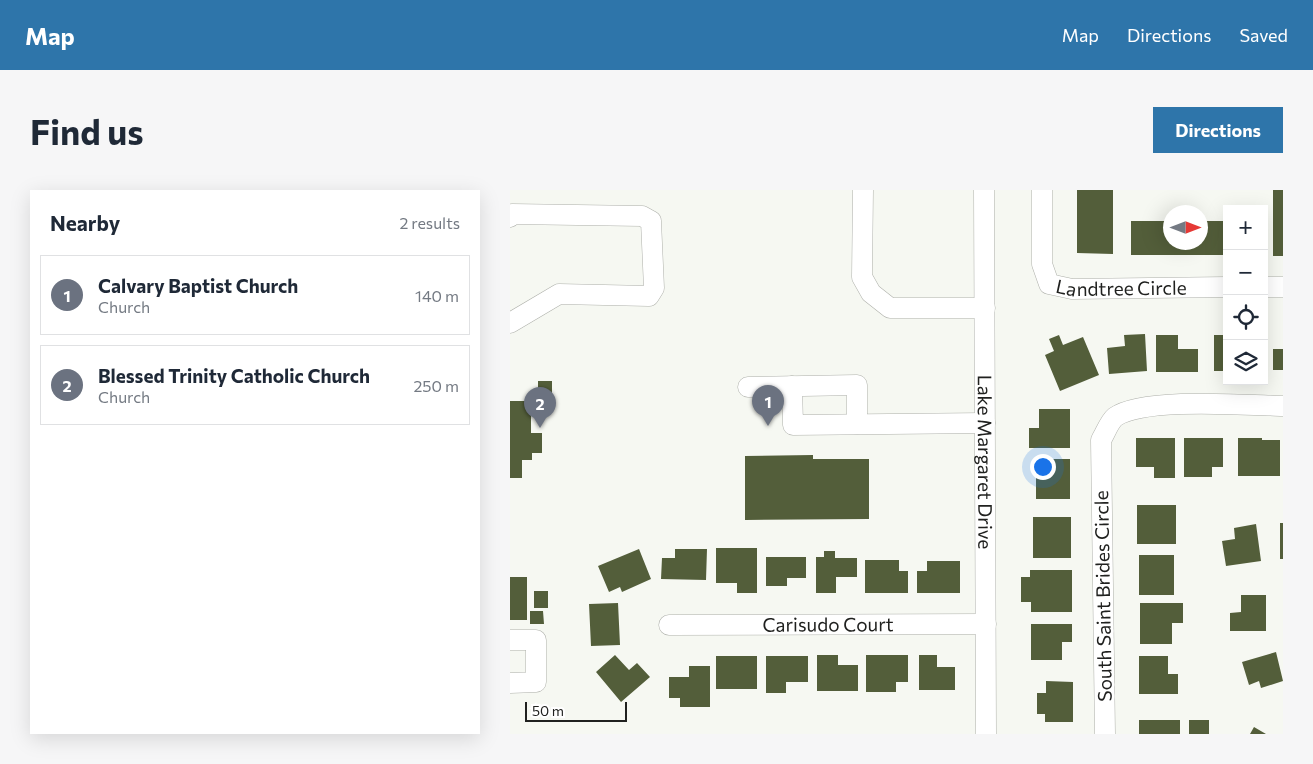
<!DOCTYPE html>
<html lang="en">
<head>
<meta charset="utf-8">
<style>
	body { margin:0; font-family:Commissioner,sans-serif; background:#f6f6f7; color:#1f2937 }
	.controls { position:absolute; right:15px; top:15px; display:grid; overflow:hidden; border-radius:0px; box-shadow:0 5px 20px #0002 }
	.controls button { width:45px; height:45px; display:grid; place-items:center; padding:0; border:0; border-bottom:1px solid #e0e1e3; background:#fff; color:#1f2937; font:25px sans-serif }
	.compass { position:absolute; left:653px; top:15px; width:45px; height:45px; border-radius:50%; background:#fff; box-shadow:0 5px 20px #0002; rotate:90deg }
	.scale { position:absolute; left:15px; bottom:12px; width:102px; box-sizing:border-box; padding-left:5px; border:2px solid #20211f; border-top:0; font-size:14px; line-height:18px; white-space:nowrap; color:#20211f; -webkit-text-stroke:4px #fff; paint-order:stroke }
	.you { position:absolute; left:532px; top:276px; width:18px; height:18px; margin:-12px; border:4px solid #fff; border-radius:50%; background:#1a73e8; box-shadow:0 0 0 8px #1a73e833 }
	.badge { display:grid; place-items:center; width:32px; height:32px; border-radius:50%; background:#2e75aa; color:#fff; font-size:16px; font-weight:700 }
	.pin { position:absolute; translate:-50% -41px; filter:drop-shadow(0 1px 2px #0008) }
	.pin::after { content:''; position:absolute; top:26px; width:18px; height:15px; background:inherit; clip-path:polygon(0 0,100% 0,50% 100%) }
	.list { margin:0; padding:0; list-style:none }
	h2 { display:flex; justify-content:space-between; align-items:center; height:65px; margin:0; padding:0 20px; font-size:21px }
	h2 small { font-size:16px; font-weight:400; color:#747a83 }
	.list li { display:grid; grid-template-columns:32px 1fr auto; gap:15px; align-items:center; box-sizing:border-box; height:80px; margin:0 10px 10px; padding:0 10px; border:1px solid #e0e1e3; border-radius:0px }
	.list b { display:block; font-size:19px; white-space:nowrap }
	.list p { margin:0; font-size:16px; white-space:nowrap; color:#747a83 }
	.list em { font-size:16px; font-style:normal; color:#747a83 }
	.icon { flex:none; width:28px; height:28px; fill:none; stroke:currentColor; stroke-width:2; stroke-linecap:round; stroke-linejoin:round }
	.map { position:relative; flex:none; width:773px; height:544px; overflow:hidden; border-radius:0px }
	header { display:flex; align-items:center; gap:30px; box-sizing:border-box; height:70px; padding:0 25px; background:#2e75aa; color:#fff }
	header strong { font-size:24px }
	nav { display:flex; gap:28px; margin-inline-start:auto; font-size:18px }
	.intro { display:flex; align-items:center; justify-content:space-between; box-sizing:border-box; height:120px; padding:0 30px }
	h1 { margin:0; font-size:35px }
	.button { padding:12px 22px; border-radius:0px; background:#2e75aa; color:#fff; font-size:18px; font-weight:700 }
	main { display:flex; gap:30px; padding:0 30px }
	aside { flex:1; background:#fff; border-radius:0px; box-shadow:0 5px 20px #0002 }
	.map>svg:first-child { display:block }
</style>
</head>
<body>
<header>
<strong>Map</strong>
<nav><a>Map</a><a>Directions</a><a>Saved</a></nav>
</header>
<div class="intro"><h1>Find us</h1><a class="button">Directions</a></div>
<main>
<aside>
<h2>Nearby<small>2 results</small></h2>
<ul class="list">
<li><span class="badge" style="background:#6b7280">1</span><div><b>Calvary Baptist Church</b><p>Church</p></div><em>140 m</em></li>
<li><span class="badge" style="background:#6b7280">2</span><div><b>Blessed Trinity Catholic Church</b><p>Church</p></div><em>250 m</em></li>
</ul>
</aside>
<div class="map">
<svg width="773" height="544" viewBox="0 0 773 544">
	<rect width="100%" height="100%" fill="#f6f8f2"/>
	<!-- building -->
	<path fill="#535e3a" d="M 567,0 L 603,0 L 603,64 L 567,63 Z
		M 763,0 L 773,0 L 773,66 L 763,66 Z
		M 621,31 L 661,31 L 661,52 L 691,52 L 691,31 L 717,31 L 717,65 L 621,65 Z
		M 635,144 L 637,181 L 599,184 L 597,158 L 615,156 L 614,145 Z
		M 549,145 L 553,155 L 573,147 L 589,185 L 550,201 L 535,165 L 544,161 L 539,149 Z
		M 646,145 L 668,145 L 668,159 L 688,159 L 688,182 L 646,182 Z
		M 704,145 L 717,145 L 717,181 L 704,181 Z
		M 763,159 L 773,159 L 773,180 L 763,180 Z
		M 28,191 L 42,191 L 42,221 L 28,221 Z
		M 0,211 L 21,211 L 21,243 L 32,243 L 32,263 L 22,263 L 22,270 L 12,270 L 12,288 L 0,288 Z
		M 529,219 L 560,219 L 560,258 L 519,258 L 519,238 L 529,238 Z
		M 626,248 L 665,248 L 665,288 L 644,288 L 644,277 L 626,277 Z
		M 674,248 L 713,248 L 713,277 L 702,277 L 702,287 L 674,287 Z
		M 728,248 L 752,248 L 752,250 L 770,250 L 770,286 L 728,286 Z
		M 303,265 L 303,269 L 359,269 L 359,329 L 235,330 L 235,266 Z
		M 526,269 L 560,269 L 560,309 L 526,309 Z
		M 627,315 L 666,315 L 666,354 L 627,354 Z
		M 523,327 L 561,327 L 561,368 L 523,368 Z
		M 770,333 L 773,333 L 773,369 L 770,369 Z
		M 746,334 L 751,371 L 716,376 L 712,351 L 725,349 L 724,338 Z
		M 206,358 L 247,358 L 247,403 L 227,403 L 227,393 L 206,393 Z
		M 129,359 L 141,389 L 112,402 L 110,397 L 99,402 L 88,376 Z
		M 165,359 L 197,359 L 196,390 L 151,389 L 152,368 L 165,368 Z
		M 314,361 L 325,361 L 325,368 L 347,368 L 347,387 L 326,387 L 326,403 L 306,403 L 306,367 L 314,367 Z
		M 629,365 L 664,365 L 664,405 L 629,405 Z
		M 256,367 L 296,367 L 296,388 L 277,388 L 277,396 L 256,396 Z
		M 355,370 L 389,370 L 389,381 L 398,381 L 398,403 L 355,403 Z
		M 417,371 L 450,371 L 450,403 L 407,403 L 407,381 L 417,381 Z
		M 520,380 L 562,380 L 562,422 L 521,422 L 521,412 L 511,412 L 511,387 L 520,387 Z
		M 0,387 L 17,387 L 17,430 L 0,430 Z
		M 24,401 L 38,401 L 38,418 L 24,418 Z
		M 731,405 L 756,405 L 756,441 L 720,441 L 720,423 L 731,422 Z
		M 108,413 L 110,455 L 81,456 L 79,414 Z
		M 630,413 L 673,413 L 673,433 L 662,433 L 662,454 L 630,454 Z
		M 20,421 L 33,421 L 34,434 L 20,434 Z
		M 521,434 L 562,434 L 562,452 L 552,452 L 552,470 L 521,470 Z
		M 766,462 L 773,491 L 751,498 L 749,491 L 739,495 L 732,472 Z
		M 105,465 L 119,480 L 127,473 L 140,487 L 111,512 L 86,482 Z
		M 307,465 L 328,465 L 328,475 L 348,475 L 348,501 L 307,501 Z
		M 356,465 L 398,465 L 398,492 L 386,492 L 386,502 L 356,502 Z
		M 409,465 L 427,465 L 427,477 L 445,477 L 445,500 L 409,500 Z
		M 206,466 L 247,466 L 247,499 L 206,499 Z
		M 256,466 L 298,466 L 298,492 L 276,492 L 276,503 L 256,503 Z
		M 629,466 L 658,466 L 658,484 L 668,484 L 668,504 L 629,504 Z
		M 179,476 L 200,476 L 200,517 L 170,517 L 170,508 L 159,508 L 159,487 L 179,487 Z
		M 536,491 L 563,492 L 563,532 L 535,532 L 535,524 L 527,524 L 527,503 L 536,503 Z
		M 629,530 L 670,530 L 670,544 L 629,544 Z
		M 679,530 L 699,530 L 699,544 L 679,544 Z
		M 744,537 L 756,544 L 740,544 Z"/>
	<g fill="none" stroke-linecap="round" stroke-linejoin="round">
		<!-- minor casing -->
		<g stroke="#aeb0aa" stroke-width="21">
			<g id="minor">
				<path d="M 353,0 L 352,87 L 361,103 L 380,118 L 475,118"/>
				<path id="s1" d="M 474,0 L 476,544"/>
				<path id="s2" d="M 532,0 L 532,74 L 539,94 L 562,99 L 717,97"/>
				<path d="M 0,27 L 2,24 L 132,26 L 141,31 L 144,98 L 139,106 L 49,104 L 0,133"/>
				<path d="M 754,97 L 773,97"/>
				<path d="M 282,196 L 283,235 L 475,233"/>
				<path d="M 238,197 L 347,195 L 347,234"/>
				<path id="s3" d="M 159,435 L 476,434"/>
				<path d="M 0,450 L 26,450 L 26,492 L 0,493"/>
				<path d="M 595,544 L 591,250 C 595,244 599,232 605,227 C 633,207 736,215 773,216"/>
			</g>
		</g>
		<!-- minor -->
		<use href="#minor" stroke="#fff" stroke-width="20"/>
	</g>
	<g text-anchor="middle" stroke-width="5" stroke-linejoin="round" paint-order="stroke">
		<!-- street labels -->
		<g font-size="19" fill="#20211f" stroke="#fff">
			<text dy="7" stroke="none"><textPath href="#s2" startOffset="168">Landtree Circle</textPath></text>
			<text dy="7" stroke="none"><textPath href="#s1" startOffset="272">Lake Margaret Drive</textPath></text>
			<text transform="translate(593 406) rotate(-91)" y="7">South Saint Brides Circle</text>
			<text dy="7" stroke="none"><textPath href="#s3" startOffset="159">Carisudo Court</textPath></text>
		</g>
	</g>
</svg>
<div class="controls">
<button>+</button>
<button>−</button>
<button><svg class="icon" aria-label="locate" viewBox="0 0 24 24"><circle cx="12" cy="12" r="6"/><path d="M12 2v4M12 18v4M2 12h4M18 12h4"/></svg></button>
<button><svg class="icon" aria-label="layers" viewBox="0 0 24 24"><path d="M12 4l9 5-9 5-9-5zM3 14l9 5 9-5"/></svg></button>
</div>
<svg class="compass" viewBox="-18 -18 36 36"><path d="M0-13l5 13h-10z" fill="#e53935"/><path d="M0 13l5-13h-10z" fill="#747a83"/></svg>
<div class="scale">50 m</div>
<div class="you"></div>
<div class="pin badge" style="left:258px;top:236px;background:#6b7280">1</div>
<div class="pin badge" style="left:30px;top:238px;background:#6b7280">2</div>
</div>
</main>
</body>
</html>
